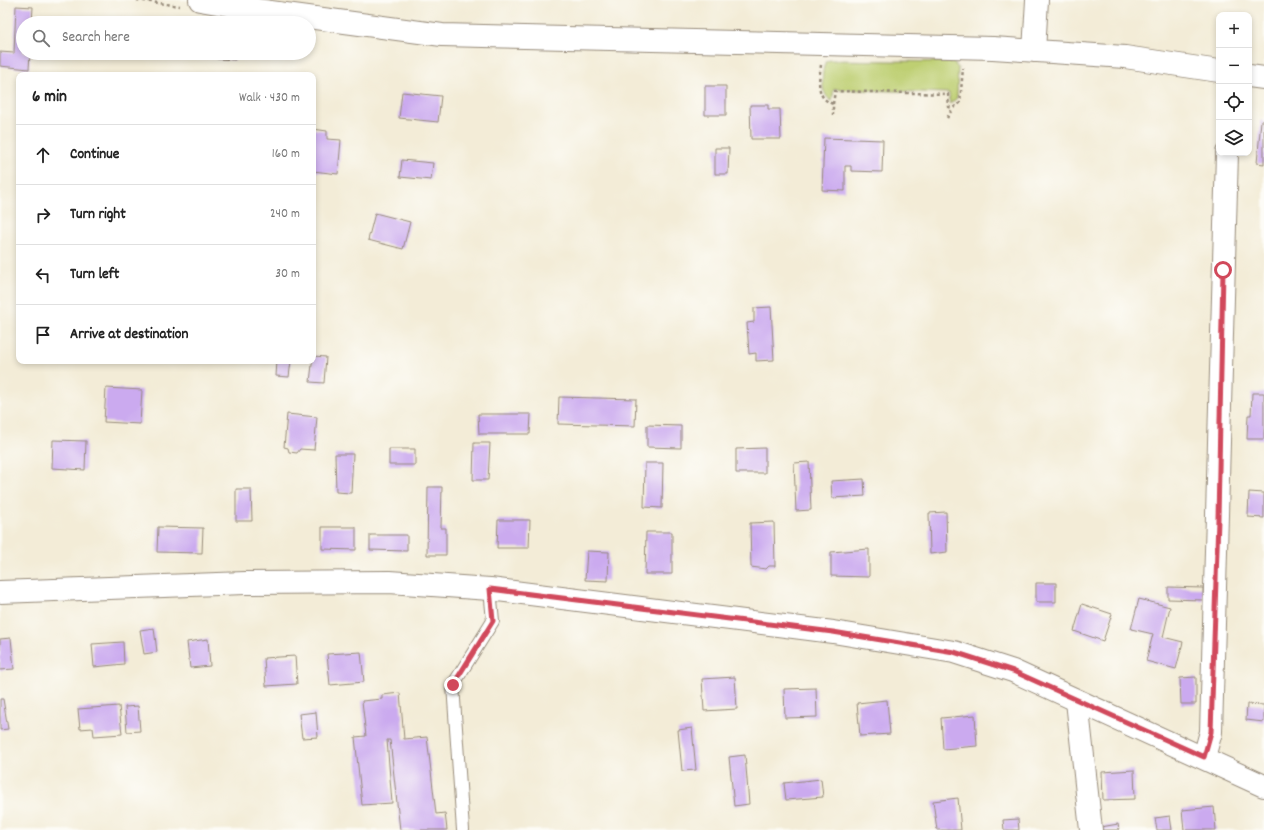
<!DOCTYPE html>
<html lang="en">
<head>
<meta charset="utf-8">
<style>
	body { margin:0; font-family:Dekko,sans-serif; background:#f2f2f2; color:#222 }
	.controls { position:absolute; right:12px; top:12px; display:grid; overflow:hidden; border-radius:8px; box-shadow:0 2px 6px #0003 }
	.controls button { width:36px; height:36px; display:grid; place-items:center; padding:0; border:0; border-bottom:1px solid #e0e0e0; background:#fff; color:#222; font:20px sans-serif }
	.stop { position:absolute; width:12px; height:12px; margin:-9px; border:3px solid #d1495b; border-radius:50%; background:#fff }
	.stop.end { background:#d1495b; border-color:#fff; box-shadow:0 1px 4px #0008 }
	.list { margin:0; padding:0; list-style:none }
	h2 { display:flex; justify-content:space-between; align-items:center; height:52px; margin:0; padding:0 16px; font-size:17px }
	h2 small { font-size:13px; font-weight:400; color:#767676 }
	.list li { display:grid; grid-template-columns:26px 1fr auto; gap:12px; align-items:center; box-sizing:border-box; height:60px; padding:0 16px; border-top:1px solid #e0e0e0 }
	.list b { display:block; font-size:15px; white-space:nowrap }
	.list em { font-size:13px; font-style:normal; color:#767676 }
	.icon { flex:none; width:22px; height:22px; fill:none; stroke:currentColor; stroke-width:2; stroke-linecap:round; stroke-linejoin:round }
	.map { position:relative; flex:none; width:1264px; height:830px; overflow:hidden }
	.search { position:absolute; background:#fff; box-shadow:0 2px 6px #0003; left:16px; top:16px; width:300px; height:44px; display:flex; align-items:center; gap:10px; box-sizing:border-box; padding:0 14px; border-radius:22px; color:#767676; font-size:15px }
	.panel { position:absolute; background:#fff; box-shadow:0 2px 6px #0003; left:16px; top:72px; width:300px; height:292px; border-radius:8px }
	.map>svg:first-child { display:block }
</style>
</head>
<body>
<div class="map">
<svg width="1264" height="830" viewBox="0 0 1264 830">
	<rect width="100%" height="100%" fill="#fdfcf7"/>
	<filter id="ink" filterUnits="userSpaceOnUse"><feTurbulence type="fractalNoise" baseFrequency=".025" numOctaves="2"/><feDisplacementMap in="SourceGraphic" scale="8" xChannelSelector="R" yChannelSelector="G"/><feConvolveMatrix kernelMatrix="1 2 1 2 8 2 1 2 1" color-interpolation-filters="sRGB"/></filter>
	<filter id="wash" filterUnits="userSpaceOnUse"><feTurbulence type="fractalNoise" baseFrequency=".012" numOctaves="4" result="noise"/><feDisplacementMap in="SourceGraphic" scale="16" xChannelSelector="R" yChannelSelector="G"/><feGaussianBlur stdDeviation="0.9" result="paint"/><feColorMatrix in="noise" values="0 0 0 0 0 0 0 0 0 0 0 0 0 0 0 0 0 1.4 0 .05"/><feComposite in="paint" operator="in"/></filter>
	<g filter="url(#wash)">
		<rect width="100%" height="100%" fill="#f3ecd7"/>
		<!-- green -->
		<path fill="#becf72" stroke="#7c7c48" d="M 831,60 L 953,62 L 958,68 L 957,98 L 950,104 L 949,93 L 834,89 L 832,101 C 820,96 821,71 826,61 Z"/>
		<g id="blocks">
			<!-- building -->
			<path fill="#cbaaef" d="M 16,6 L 33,7 L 32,23 L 23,23 L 23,53 L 30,53 L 29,69 L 0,66 L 0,52 L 14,53 Z
				M 217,53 L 235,53 L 235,60 L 217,59 Z
				M 705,86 L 726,86 L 726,115 L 705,115 Z
				M 402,92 L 441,96 L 438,122 L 399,118 Z
				M 750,105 L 768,105 L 768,109 L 780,109 L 781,139 L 751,139 Z
				M 1261,121 L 1264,121 L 1264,164 L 1257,163 Z
				M 313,129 L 327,131 L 327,139 L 341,140 L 338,174 L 313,171 Z
				M 824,138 L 883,140 L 882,172 L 851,171 L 851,166 L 845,166 L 845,191 L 822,190 Z
				M 715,148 L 729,148 L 728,174 L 715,174 Z
				M 402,160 L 433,163 L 431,180 L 400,177 Z
				M 375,213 L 410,222 L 403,249 L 368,240 Z
				M 771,307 L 774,360 L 756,361 L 756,353 L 749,354 L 747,323 L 754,322 L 754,308 Z
				M 313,356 L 326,357 L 324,383 L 310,382 Z
				M 277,361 L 291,361 L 289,377 L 276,376 Z
				M 106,388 L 142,390 L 140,424 L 104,422 Z
				M 1252,393 L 1264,393 L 1264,439 L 1247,439 L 1248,415 L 1251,415 Z
				M 559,397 L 636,399 L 635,426 L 558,424 Z
				M 287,414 L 317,417 L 314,450 L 300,449 L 297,453 L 289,452 L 288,448 L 284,447 Z
				M 478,414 L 531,414 L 530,434 L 479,434 Z
				M 647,425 L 681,426 L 681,448 L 647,447 Z
				M 53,440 L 86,441 L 85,470 L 52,468 Z
				M 474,443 L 490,443 L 488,480 L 473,480 Z
				M 765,448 L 765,473 L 736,473 L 736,449 Z
				M 389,449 L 415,449 L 415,465 L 389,465 Z
				M 335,454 L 353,454 L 351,493 L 336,492 Z
				M 809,462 L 811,510 L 796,511 L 794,463 Z
				M 645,463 L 663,463 L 662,508 L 644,507 Z
				M 864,479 L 865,496 L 832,498 L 831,481 Z
				M 428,487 L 442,487 L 441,528 L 446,528 L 446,555 L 427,555 Z
				M 236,489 L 251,489 L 252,521 L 236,521 Z
				M 1249,492 L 1264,493 L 1264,518 L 1248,517 Z
				M 946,512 L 947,552 L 930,554 L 929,513 Z
				M 498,520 L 530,520 L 529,548 L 497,548 Z
				M 774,522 L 775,566 L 769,566 L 766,569 L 751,567 L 750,523 Z
				M 158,527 L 203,528 L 202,553 L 157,552 Z
				M 322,527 L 356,527 L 356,550 L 322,549 Z
				M 646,532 L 672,532 L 672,574 L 645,574 Z
				M 370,535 L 407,535 L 407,551 L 370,550 Z
				M 869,549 L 869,577 L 831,576 L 831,552 Z
				M 587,551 L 609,552 L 608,581 L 585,580 Z
				M 1036,583 L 1056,583 L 1056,602 L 1036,602 Z
				M 1168,587 L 1203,588 L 1203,600 L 1168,599 Z
				M 1139,599 L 1170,607 L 1163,637 L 1183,642 L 1176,669 L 1146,661 L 1153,634 L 1131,629 Z
				M 1082,604 L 1112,614 L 1103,641 L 1074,631 Z
				M 154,628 L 157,652 L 144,654 L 140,630 Z
				M 11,638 L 14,669 L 0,670 L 0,639 Z
				M 208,639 L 210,666 L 190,668 L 187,642 Z
				M 123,642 L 124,664 L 94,667 L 92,644 Z
				M 361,652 L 364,682 L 330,685 L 327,654 Z
				M 295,656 L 297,684 L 266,686 L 264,658 Z
				M 735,677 L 737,709 L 704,711 L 702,679 Z
				M 1196,677 L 1196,704 L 1181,704 L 1180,678 Z
				M 816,688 L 817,717 L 785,718 L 784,689 Z
				M 400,693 L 404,739 L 427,737 L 436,814 L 445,813 L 447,830 L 400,830 L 390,740 L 387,740 L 392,803 L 362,805 L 355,737 L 366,736 L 362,701 L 382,699 L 382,695 Z
				M 0,699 L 3,699 L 8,729 L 0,730 Z
				M 887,700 L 890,734 L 860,736 L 857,703 Z
				M 1247,704 L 1264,705 L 1264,722 L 1246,720 Z
				M 119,706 L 122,734 L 94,736 L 93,728 L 80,729 L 78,709 Z
				M 138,706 L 140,731 L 127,732 L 125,707 Z
				M 316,712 L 318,737 L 302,738 L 299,714 Z
				M 975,715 L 977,746 L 943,749 L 941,718 Z
				M 692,728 L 696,770 L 682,771 L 678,730 Z
				M 745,755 L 749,804 L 734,806 L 729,757 Z
				M 1134,770 L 1135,799 L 1103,800 L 1102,772 Z
				M 821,779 L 823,797 L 786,800 L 784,783 Z
				M 958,798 L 961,830 L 937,830 L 933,801 Z
				M 1214,807 L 1216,830 L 1184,830 L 1182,810 Z
				M 1170,816 L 1172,830 L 1157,830 L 1155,818 Z
				M 1018,819 L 1019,830 L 1004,830 L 1003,820 Z
				M 1118,824 L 1119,830 L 1102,830 L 1101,827 Z"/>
		</g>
	</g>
	<g filter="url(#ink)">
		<use href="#blocks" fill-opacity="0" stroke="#978b7a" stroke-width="1"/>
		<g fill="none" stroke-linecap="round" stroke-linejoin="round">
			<!-- lane casing -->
			<g stroke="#978b7a" stroke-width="14">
				<path id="lane" d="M 463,830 L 453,685 L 493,621 L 490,589"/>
			</g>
			<!-- street casing -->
			<g stroke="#978b7a" stroke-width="24">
				<path id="street" d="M 200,0 L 263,11 L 442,35 L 993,48 L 1125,57 L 1219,71
					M 1034,51 L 1037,0
					M 1249,76 L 1264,78
					M 1077,701 L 1091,830
					M 1204,757 L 1211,732 L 1227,153"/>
			</g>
			<!-- secondary casing -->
			<g stroke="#978b7a" stroke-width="24">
				<path id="secondary" d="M 0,592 L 245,583 L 389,582 L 490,589 L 833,632 L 954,652 L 1013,671 L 1264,786"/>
			</g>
			<!-- path -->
			<path stroke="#978b7a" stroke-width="2.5" stroke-dasharray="3 3" stroke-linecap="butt" d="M 137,0 L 180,6
				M 821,65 C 819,80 815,98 833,104 L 833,115
				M 833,104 L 835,91 L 948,94 L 949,107 L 953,108 L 960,103 L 963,68
				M 947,118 L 953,108"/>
			<!-- lane -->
			<use href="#lane" stroke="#fff" stroke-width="12"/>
			<!-- street -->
			<use href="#street" stroke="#fff" stroke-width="22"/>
			<!-- secondary -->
			<use href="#secondary" stroke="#fff" stroke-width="22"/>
		</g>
	</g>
	<g fill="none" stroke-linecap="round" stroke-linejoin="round" filter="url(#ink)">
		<!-- route -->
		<path stroke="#d1495b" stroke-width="5" d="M 453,685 L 493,621 L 490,589 L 833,632 L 954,652 L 1013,671 L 1204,757 L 1211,732 L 1218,519 L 1223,270"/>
	</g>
</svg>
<div class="controls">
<button>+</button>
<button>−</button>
<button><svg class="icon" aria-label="locate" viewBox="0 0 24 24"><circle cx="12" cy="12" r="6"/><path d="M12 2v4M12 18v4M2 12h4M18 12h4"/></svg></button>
<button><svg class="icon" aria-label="layers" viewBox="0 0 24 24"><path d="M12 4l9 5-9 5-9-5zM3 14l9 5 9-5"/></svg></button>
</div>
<div class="stop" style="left:1223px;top:270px"></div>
<div class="stop end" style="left:453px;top:685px"></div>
<div class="search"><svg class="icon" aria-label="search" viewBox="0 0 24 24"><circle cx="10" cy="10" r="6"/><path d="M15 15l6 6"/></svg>Search here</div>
<section class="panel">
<h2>6 min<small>Walk · 430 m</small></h2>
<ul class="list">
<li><svg class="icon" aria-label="ahead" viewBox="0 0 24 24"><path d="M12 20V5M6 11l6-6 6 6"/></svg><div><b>Continue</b></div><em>160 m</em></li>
<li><svg class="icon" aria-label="right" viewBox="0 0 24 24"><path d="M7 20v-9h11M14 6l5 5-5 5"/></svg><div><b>Turn right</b></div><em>240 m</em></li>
<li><svg class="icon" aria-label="left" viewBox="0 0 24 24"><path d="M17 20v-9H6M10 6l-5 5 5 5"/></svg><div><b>Turn left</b></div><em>30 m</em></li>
<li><svg class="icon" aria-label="arrive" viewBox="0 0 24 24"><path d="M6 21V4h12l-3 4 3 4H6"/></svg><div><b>Arrive at destination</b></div></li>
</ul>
</section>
</div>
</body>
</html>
